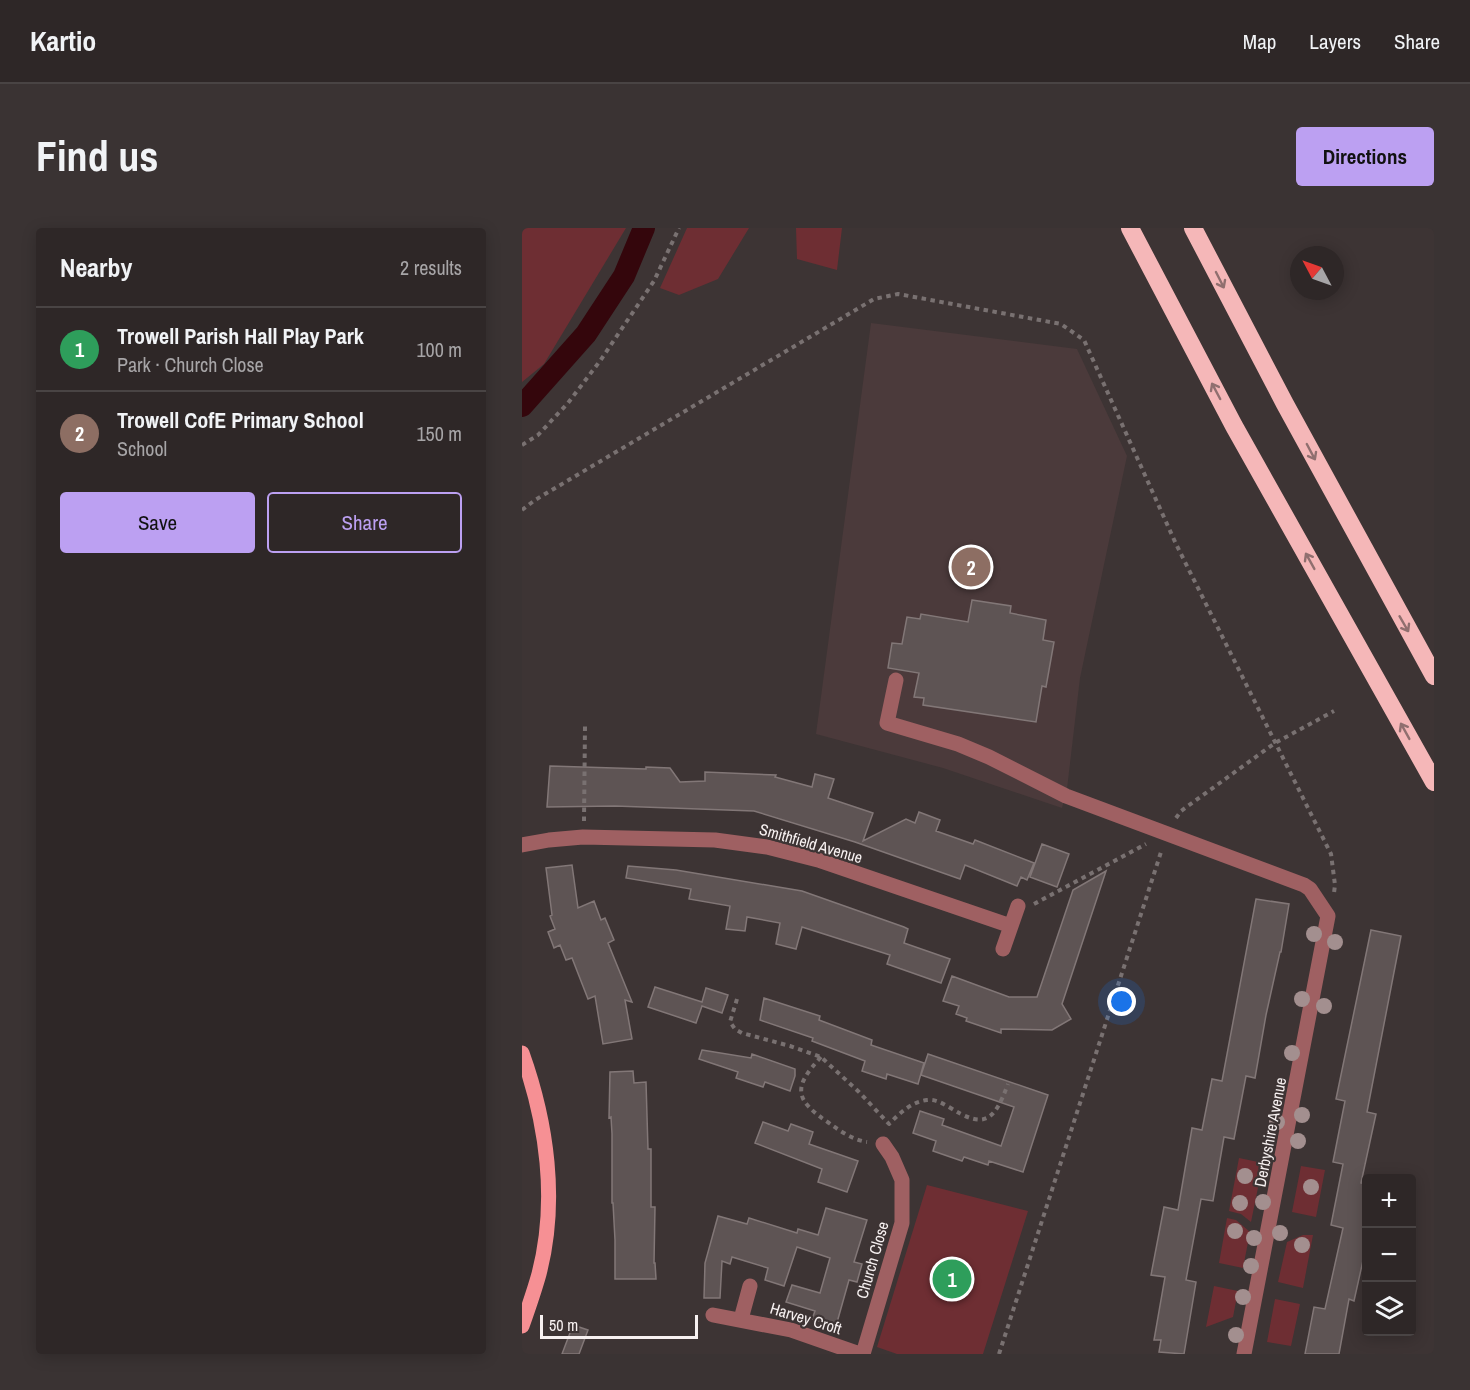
<!DOCTYPE html>
<html lang="en">
<head>
<meta charset="utf-8">
<style>
	body { margin:0; font-family:"Archivo Narrow",sans-serif; background:#3a3333; color:#f1f3f6 }
	.controls { position:absolute; right:18px; bottom:18px; display:grid; overflow:hidden; border-radius:6px; box-shadow:0 3px 15px #0003 }
	.controls button { width:54px; height:54px; display:grid; place-items:center; padding:0; border:0; border-bottom:2px solid #494444; background:#2e2727; color:#f1f3f6; font:30px sans-serif }
	.compass { position:absolute; left:768px; top:18px; width:54px; height:54px; border-radius:50%; background:#2e2727; box-shadow:0 3px 15px #0003; rotate:311deg }
	.scale { position:absolute; left:18px; bottom:15px; width:158px; box-sizing:border-box; padding-left:6px; border:3px solid #f7f1f1; border-top:0; font-size:16px; line-height:21px; white-space:nowrap; color:#f7f1f1; -webkit-text-stroke:4px #3d3434; paint-order:stroke }
	.you { position:absolute; left:600px; top:774px; width:21px; height:21px; margin:-15px; border:4px solid #fff; border-radius:50%; background:#1a73e8; box-shadow:0 0 0 9px #1a73e833 }
	.badge { display:grid; place-items:center; width:39px; height:39px; border-radius:50%; background:#bca0f2; color:#fff; font-size:20px; font-weight:700 }
	.pin { position:absolute; translate:-50% -50%; border:3px solid #fff; box-shadow:0 2px 6px #0006 }
	.list { margin:0; padding:0; list-style:none }
	h2 { display:flex; justify-content:space-between; align-items:center; height:78px; margin:0; padding:0 24px; font-size:26px }
	h2 small { font-size:20px; font-weight:400; color:#a7a5a7 }
	.list li { display:grid; grid-template-columns:39px 1fr auto; gap:18px; align-items:center; box-sizing:border-box; height:84px; padding:0 24px; border-top:2px solid #494444 }
	.list b { display:block; font-size:22px; white-space:nowrap }
	.list p { margin:0; font-size:20px; white-space:nowrap; color:#a7a5a7 }
	.list em { font-size:20px; font-style:normal; color:#a7a5a7 }
	.actions { display:flex; gap:12px; padding:18px 24px }
	.actions a { flex:1; padding:14px 0; border:2px solid #bca0f2; border-radius:6px; text-align:center; font-size:21px; color:#bca0f2 }
	.actions .main { background:#bca0f2; color:#111 }
	.icon { flex:none; width:33px; height:33px; fill:none; stroke:currentColor; stroke-width:2; stroke-linecap:round; stroke-linejoin:round }
	.map { position:relative; flex:none; width:912px; height:1126px; overflow:hidden; border-radius:6px }
	header { display:flex; align-items:center; gap:36px; box-sizing:border-box; height:84px; padding:0 30px; background:#2e2727; border-bottom:2px solid #494444 }
	header strong { font-size:28px }
	nav { display:flex; gap:33px; margin-inline-start:auto; font-size:21px }
	.intro { display:flex; align-items:center; justify-content:space-between; box-sizing:border-box; height:144px; padding:0 36px }
	h1 { margin:0; font-size:42px }
	.button { padding:15px 27px; border-radius:6px; background:#bca0f2; color:#111; font-size:21px; font-weight:700 }
	main { display:flex; gap:36px; padding:0 36px }
	aside { flex:1; background:#2e2727; border-radius:6px; box-shadow:0 3px 15px #0003 }
	.map>svg:first-child { display:block }
</style>
</head>
<body>
<header>
<strong>Kartio</strong>
<nav><a>Map</a><a>Layers</a><a>Share</a></nav>
</header>
<div class="intro"><h1>Find us</h1><a class="button">Directions</a></div>
<main>
<aside>
<h2>Nearby<small>2 results</small></h2>
<ul class="list">
<li><span class="badge" style="background:#2e9e5b">1</span><div><b>Trowell Parish Hall Play Park</b><p>Park · Church Close</p></div><em>100 m</em></li>
<li><span class="badge" style="background:#8d6e63">2</span><div><b>Trowell CofE Primary School</b><p>School</p></div><em>150 m</em></li>
</ul>
<div class="actions"><a class="main">Save</a><a>Share</a></div>
</aside>
<div class="map">
<svg width="912" height="1126" viewBox="0 0 912 1126">
	<rect width="100%" height="100%" fill="#3d3434"/>
	<!-- built -->
	<path fill="#4b3a3b" d="M 349,95 L 555,121 L 605,228 L 558,450 L 545,561 L 540,580 L 421,540 L 294,506 Z"/>
	<!-- green -->
	<path fill="#6e2e33" d="M 0,0 L 104,0 L 22,136 L 0,154 Z
		M 165,0 L 227,0 L 196,51 L 157,67 L 138,60 Z
		M 274,0 L 320,0 L 315,42 L 275,31 Z
		M 717,930 L 741,935 L 729,994 L 719,986 L 707,983 Z
		M 779,938 L 803,942 L 794,989 L 770,984 Z
		M 405,957 L 506,983 L 461,1126 L 375,1126 L 355,1119 Z
		M 705,990 L 714,992 L 728,1004 L 721,1040 L 697,1035 Z
		M 781,1007 L 791,1007 L 781,1060 L 756,1054 L 765,1014 Z
		M 692,1058 L 716,1063 L 711,1089 L 684,1099 Z
		M 753,1071 L 778,1076 L 769,1118 L 745,1114 Z"/>
	<g fill="none" stroke-linecap="round" stroke-linejoin="round">
		<!-- canal -->
		<path stroke="#34060c" stroke-width="22" d="M 0,178 L 64,106 L 102,48 L 122,0"/>
	</g>
	<!-- building -->
	<path fill="#5e5454" stroke="#827777" stroke-width="1.5" d="M 450,372 L 489,378 L 488,385 L 524,392 L 521,412 L 532,414 L 524,459 L 520,458 L 514,494 L 401,477 L 402,470 L 392,469 L 397,445 L 366,440 L 370,415 L 380,416 L 385,389 L 398,391 L 399,386 L 446,394 Z
		M 28,538 L 124,541 L 124,539 L 148,540 L 158,554 L 183,553 L 183,544 L 254,547 L 253,549 L 290,559 L 293,546 L 312,551 L 306,570 L 351,585 L 341,613 L 384,591 L 393,595 L 397,584 L 418,592 L 414,603 L 451,616 L 453,612 L 512,635 L 505,652 L 499,649 L 495,658 L 443,637 L 438,651 L 333,614 L 232,583 L 93,578 L 25,579 Z
		M 520,616 L 547,626 L 535,659 L 508,649 Z
		M 50,637 L 56,680 L 72,673 L 79,692 L 83,690 L 92,712 L 86,715 L 110,774 L 103,772 L 110,811 L 81,816 L 73,768 L 66,771 L 50,730 L 44,732 L 38,717 L 32,720 L 26,704 L 33,701 L 28,688 L 30,687 L 24,640 Z
		M 106,638 L 154,642 L 280,663 L 382,699 L 386,701 L 382,715 L 428,731 L 419,755 L 365,736 L 368,727 L 280,699 L 274,721 L 254,716 L 258,695 L 225,689 L 223,703 L 204,701 L 208,678 L 167,671 L 169,661 L 104,650 Z
		M 584,643 L 540,776 L 549,791 L 530,802 L 479,801 L 479,805 L 444,793 L 445,790 L 434,786 L 437,778 L 421,773 L 430,748 L 487,769 L 515,769 L 551,662 Z
		M 734,671 L 767,676 L 759,724 L 758,724 L 744,787 L 733,850 L 724,848 L 712,911 L 702,909 L 691,973 L 679,971 L 664,1052 L 674,1054 L 662,1126 L 637,1124 L 639,1112 L 632,1112 L 643,1049 L 629,1047 L 642,979 L 656,982 L 670,900 L 680,902 L 690,851 L 700,853 Z
		M 849,702 L 879,708 L 845,884 L 854,886 L 839,955 L 844,956 L 844,1029 L 842,1028 L 832,1073 L 827,1071 L 817,1126 L 783,1126 L 792,1079 L 803,1081 L 821,1000 L 809,997 L 821,936 L 811,934 L 823,873 L 814,871 Z
		M 133,759 L 180,774 L 184,760 L 206,767 L 200,785 L 180,778 L 174,795 L 126,779 Z
		M 242,770 L 298,788 L 297,792 L 350,812 L 349,817 L 402,835 L 396,856 L 365,846 L 364,851 L 340,843 L 343,833 L 290,813 L 291,810 L 238,792 Z
		M 180,822 L 229,830 L 230,826 L 273,841 L 273,848 L 268,863 L 243,854 L 241,859 L 214,850 L 216,844 L 177,831 Z
		M 406,826 L 526,867 L 501,944 L 467,933 L 466,937 L 442,929 L 440,933 L 411,923 L 414,913 L 391,905 L 398,883 L 422,891 L 420,897 L 479,918 L 492,879 L 399,847 Z
		M 111,843 L 112,855 L 124,854 L 126,921 L 129,921 L 129,979 L 133,979 L 132,1035 L 133,1035 L 134,1051 L 93,1051 L 93,1012 L 91,975 L 90,975 L 90,906 L 89,889 L 87,890 L 88,844 Z
		M 241,894 L 266,903 L 269,896 L 291,904 L 287,916 L 336,933 L 325,964 L 296,954 L 300,941 L 233,915 Z
		M 304,980 L 345,992 L 332,1034 L 340,1036 L 335,1054 L 327,1052 L 314,1098 L 290,1091 L 293,1083 L 264,1074 L 270,1057 L 298,1065 L 308,1030 L 275,1019 L 262,1058 L 243,1052 L 246,1040 L 210,1029 L 208,1036 L 200,1033 L 198,1070 L 182,1070 L 183,1035 L 196,988 L 225,996 L 227,990 L 275,1005 L 276,1001 L 296,1007 Z
		M 51,1097 L 66,1102 L 57,1126 L 40,1126 Z"/>
	<g fill="none" stroke-linecap="round" stroke-linejoin="round">
		<!-- path -->
		<path stroke="#797171" stroke-width="4" stroke-dasharray="4.5 4.5" stroke-linecap="butt" d="M 0,217 L 16,207 L 46,175 L 78,133 L 132,53 L 157,0
			M 0,282 L 13,272 L 352,71 L 376,66 L 539,96 L 562,112 L 654,316 L 809,626 L 813,657 L 812,665
			M 654,590 L 659,583 L 753,515 L 812,483
			M 62,593 L 63,498
			M 512,676 L 624,616
			M 215,771 L 208,794 L 213,801 L 220,805 L 268,818 L 299,829 L 337,864 L 367,896 C 378,885 389,874 405,872 C 413,871 420,875 427,879 C 463,902 472,893 486,856
			M 299,829 C 270,860 273,872 307,895 C 318,903 331,912 345,914
			M 477,1126 L 640,621"/>
		<!-- minor -->
		<path stroke="#9f6062" stroke-width="15" d="M 374,452 L 365,495 L 436,516 L 467,529 L 544,568 L 782,657 L 788,661 L 806,688 L 722,1126
			M 0,617 L 27,612 L 61,609 L 193,612 L 245,619 L 296,632 L 489,698
			M 481,721 L 496,678
			M 191,1087 L 269,1102 L 338,1126
			M 219,1091 L 228,1058
			M 341,1126 L 380,995 L 380,952 L 370,929 L 361,916"/>
		<!-- major -->
		<path stroke="#f69094" stroke-width="15" d="M 0,825 C 25,895 36,973 17,1046 C 12,1064 6,1081 0,1098"/>
		<!-- highway -->
		<path stroke="#f5b7b8" stroke-width="18" d="M 608,0 L 712,198 L 912,554
			M 671,0 L 763,176 L 912,448"/>
	</g>
	<!-- trees -->
	<g fill="#a38f8f">
		<circle cx="792" cy="706" r="8"/>
		<circle cx="813" cy="714" r="8"/>
		<circle cx="780" cy="771" r="8"/>
		<circle cx="802" cy="778" r="8"/>
		<circle cx="770" cy="825" r="8"/>
		<circle cx="780" cy="887" r="8"/>
		<circle cx="755" cy="894" r="8"/>
		<circle cx="776" cy="913" r="8"/>
		<circle cx="723" cy="948" r="8"/>
		<circle cx="789" cy="959" r="8"/>
		<circle cx="741" cy="974" r="8"/>
		<circle cx="718" cy="975" r="8"/>
		<circle cx="713" cy="1003" r="8"/>
		<circle cx="758" cy="1005" r="8"/>
		<circle cx="732" cy="1010" r="8"/>
		<circle cx="780" cy="1017" r="8"/>
		<circle cx="729" cy="1038" r="8"/>
		<circle cx="721" cy="1069" r="8"/>
		<circle cx="714" cy="1107" r="8"/>
	</g>
	<!-- one-way arrows -->
	<defs><path id="oneway-shaft" d="M-6 0H5M1.5-3L5.5 0L1.5 3" fill="none" stroke-width="1.6" stroke-linecap="round" stroke-linejoin="round" transform="scale(1.5)"/></defs>
	<g stroke="#906f6f">
		<use href="#oneway-shaft" transform="translate(698 52) rotate(63)"/>
		<use href="#oneway-shaft" transform="translate(694 163) rotate(-118)"/>
		<use href="#oneway-shaft" transform="translate(789 224) rotate(62)"/>
		<use href="#oneway-shaft" transform="translate(788 333) rotate(-119)"/>
		<use href="#oneway-shaft" transform="translate(882 396) rotate(60)"/>
		<use href="#oneway-shaft" transform="translate(883 503) rotate(-119)"/>
	</g>
	<g text-anchor="middle" stroke-width="4.5" stroke-linejoin="round" paint-order="stroke">
		<!-- street labels -->
		<g font-size="16" fill="#f7f1f1" stroke="#3d3434">
			<text transform="translate(289 615) rotate(16)" y="6">Smithfield Avenue</text>
			<text transform="translate(748 904) rotate(-79)" y="6">Derbyshire Avenue</text>
			<text transform="translate(350 1032) rotate(-74)" y="6">Church Close</text>
			<text transform="translate(284 1090) rotate(17)" y="6">Harvey Croft</text>
		</g>
	</g>
</svg>
<div class="controls">
<button>+</button>
<button>−</button>
<button><svg class="icon" aria-label="layers" viewBox="0 0 24 24"><path d="M12 4l9 5-9 5-9-5zM3 14l9 5 9-5"/></svg></button>
</div>
<svg class="compass" viewBox="-18 -18 36 36"><path d="M0-13l5 13h-10z" fill="#e53935"/><path d="M0 13l5-13h-10z" fill="#a7a5a7"/></svg>
<div class="scale">50 m</div>
<div class="you"></div>
<div class="pin badge" style="left:430px;top:1051px;background:#2e9e5b">1</div>
<div class="pin badge" style="left:449px;top:339px;background:#8d6e63">2</div>
</div>
</main>
</body>
</html>
